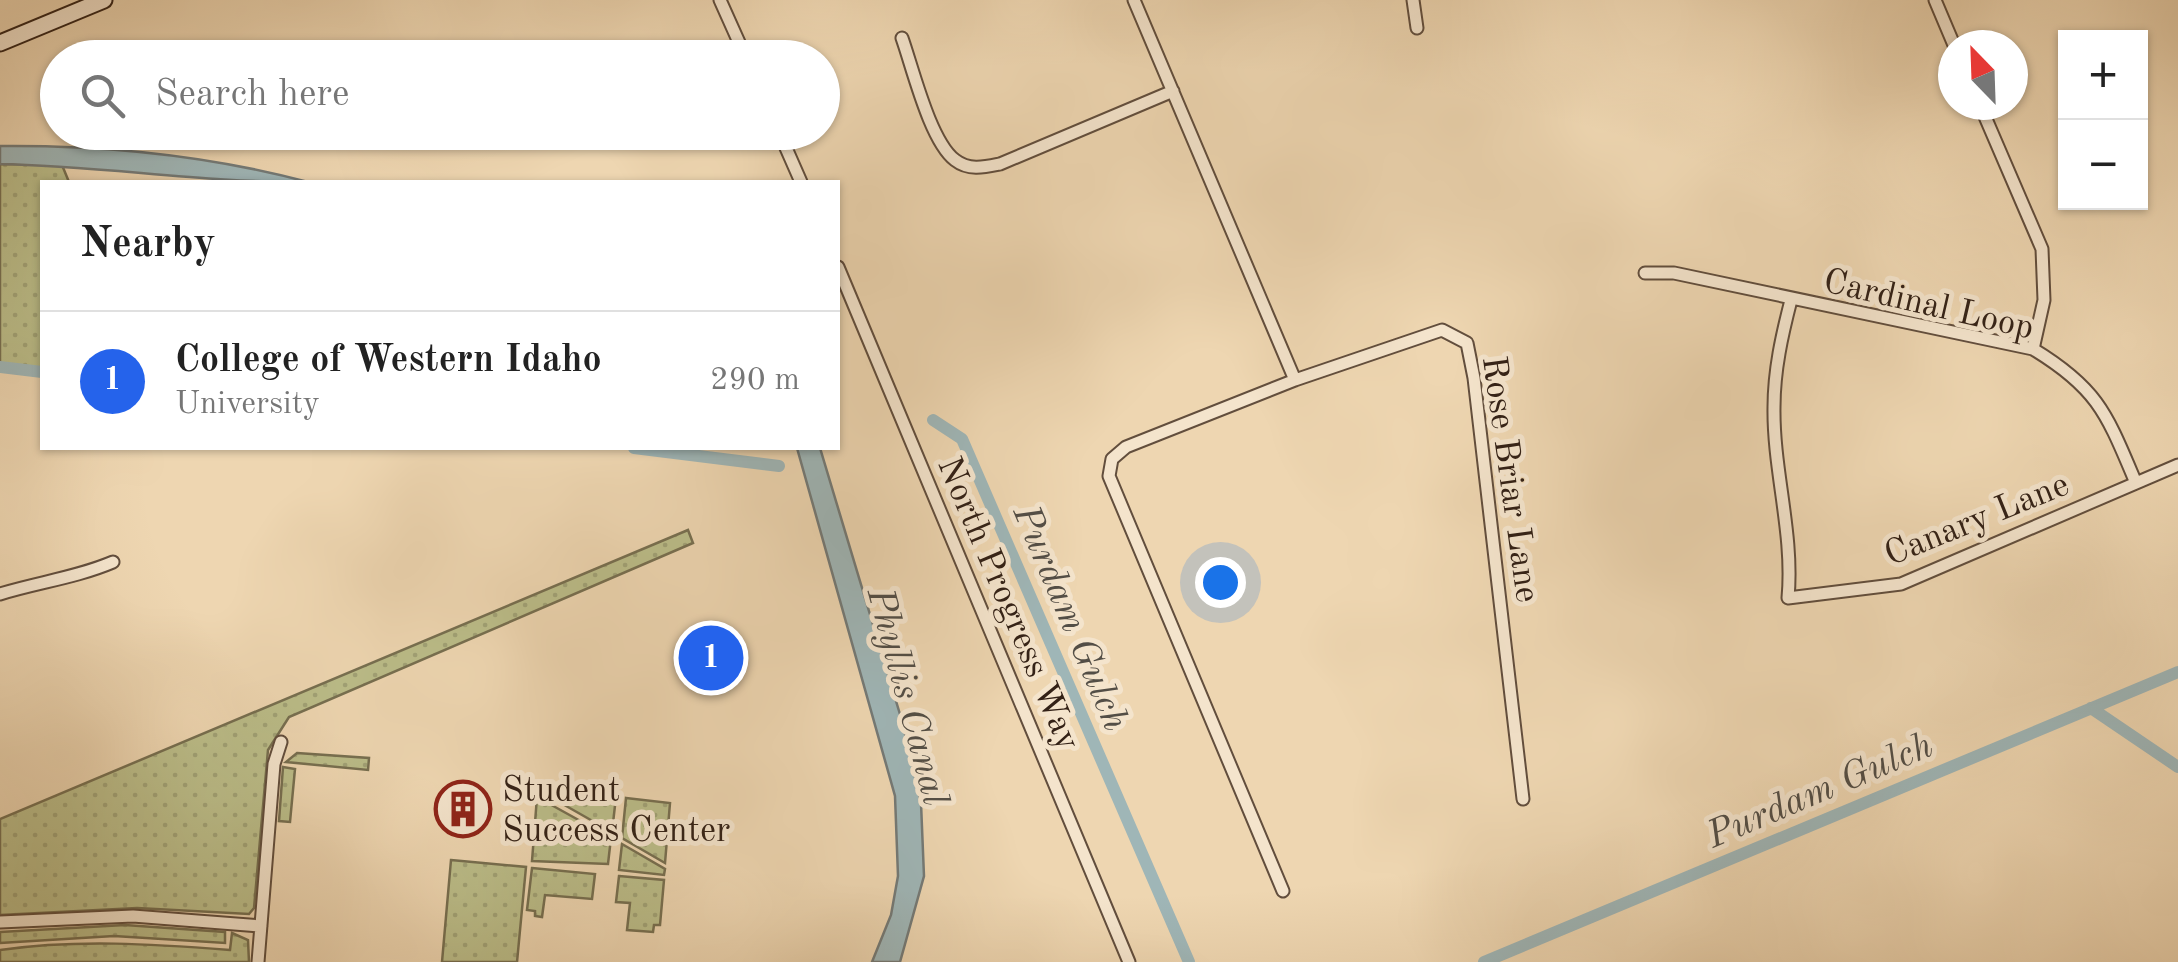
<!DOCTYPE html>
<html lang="en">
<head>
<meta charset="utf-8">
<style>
	body { margin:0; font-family:"Old Standard TT",serif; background:#f6f6f6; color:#222 }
	.controls { position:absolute; right:30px; top:30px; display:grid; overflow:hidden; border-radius:0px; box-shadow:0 2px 8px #0004 }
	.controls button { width:90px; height:90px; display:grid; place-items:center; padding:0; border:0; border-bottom:2px solid #e0e0e0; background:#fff; color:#222; font:50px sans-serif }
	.compass { position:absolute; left:1938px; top:30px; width:90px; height:90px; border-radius:50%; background:#fff; box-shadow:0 2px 8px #0004; rotate:337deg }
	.you { position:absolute; left:1220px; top:582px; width:35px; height:35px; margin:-25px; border:8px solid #fff; border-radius:50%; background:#1a73e8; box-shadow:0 0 0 15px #1a73e833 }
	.badge { display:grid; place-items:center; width:65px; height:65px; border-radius:50%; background:#2563eb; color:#fff; font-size:32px; font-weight:700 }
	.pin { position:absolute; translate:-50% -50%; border:5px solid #fff; box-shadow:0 2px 10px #0006 }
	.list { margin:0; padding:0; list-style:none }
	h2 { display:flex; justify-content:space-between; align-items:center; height:130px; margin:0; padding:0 40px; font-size:42px }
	h2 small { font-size:32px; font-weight:400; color:#767676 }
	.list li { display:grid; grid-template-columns:65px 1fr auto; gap:30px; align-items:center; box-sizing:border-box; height:140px; padding:0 40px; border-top:2px solid #e0e0e0 }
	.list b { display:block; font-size:38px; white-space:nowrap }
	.list p { margin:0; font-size:32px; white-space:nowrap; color:#767676 }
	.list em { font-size:32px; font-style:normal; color:#767676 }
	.icon { flex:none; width:55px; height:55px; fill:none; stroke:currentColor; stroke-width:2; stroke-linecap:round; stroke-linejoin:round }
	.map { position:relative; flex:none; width:2178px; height:962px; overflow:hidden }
	.search { position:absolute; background:#fff; box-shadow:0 2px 8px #0004; left:40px; top:40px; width:800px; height:110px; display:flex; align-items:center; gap:25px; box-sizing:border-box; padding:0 35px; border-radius:55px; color:#767676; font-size:38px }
	.panel { position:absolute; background:#fff; box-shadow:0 2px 8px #0004; left:40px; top:180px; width:800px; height:270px; border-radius:0px }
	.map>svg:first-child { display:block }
</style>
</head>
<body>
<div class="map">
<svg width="2178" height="962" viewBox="0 0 2178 962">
	<defs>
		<pattern id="grass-dots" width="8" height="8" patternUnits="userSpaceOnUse" patternTransform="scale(2.5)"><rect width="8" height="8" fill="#bbbd89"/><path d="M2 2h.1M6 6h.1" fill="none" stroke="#a1a276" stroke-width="1.8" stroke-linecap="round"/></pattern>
	</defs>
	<rect width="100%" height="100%" fill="#eed6b1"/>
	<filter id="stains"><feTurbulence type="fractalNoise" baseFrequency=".002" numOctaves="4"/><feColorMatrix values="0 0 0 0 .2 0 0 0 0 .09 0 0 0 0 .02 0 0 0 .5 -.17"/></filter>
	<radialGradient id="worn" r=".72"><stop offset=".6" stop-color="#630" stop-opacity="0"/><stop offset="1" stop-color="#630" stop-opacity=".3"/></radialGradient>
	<!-- grass -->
	<path fill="url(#grass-dots)" stroke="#776f50" stroke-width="2.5" d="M 0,164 L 62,165 L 69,182 L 42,182 L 42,370 L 0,365 Z
		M 688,530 L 693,543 L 289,717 L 268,750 L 254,908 L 249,914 L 137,908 L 0,915 L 0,819 Z
		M 297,753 L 369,758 L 368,770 L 286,762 Z
		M 283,767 L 295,769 L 290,822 L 279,821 Z
		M 538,790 L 616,797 L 612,832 Z
		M 537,797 L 611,838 L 608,864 L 532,861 Z
		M 626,798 L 670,803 L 665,863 L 622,838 Z
		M 622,844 L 665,869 L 664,875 L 619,870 Z
		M 451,860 L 526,867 L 517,962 L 442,962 Z
		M 532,868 L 595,874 L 592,899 L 545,895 L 542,917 L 535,916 L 535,911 L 527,910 Z
		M 619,876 L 664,880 L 660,925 L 654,925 L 653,932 L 627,930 L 630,903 L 616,902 Z
		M 125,925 L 225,932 L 225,943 L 114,936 L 0,943 L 0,932 Z
		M 232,933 L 248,940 L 249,962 L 0,962 L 0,950 C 77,939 153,944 230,950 Z"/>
	<!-- water -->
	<path fill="#9fb6b7" stroke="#747a77" stroke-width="2.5" d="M 0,146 C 105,145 207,155 308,182 C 205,183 104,166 0,164 Z
		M 797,448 L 820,448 L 902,721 L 921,803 L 924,876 L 900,962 L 872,962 L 891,915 L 898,876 L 895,796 Z"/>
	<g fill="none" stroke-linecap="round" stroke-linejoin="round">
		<!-- canal -->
		<path stroke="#9fb6b7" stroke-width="12" d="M 0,367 L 42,372
			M 933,420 L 962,439 L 1189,962
			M 634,448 L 779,466
			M 2091,708 L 2178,767
			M 1484,962 L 2178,672"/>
		<!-- minor casing -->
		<g stroke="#624e3d" stroke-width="15">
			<path id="minor" d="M 720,0 L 746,58
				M 1134,0 L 1295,380
				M 1413,0 L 1417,28
				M 1935,0 L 1954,45
				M 902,38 C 913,69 930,141 955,160 C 969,171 985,167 1000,164 L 1173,91
				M 1980,105 L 2042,249 L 2044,300 L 2033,349
				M 779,132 L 801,182
				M 838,267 L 1129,962
				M 1645,273 L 1674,273 L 2033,349 C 2099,389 2107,415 2136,483
				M 1791,300 C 1782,335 1774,370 1774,407 C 1773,471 1794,533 1788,598 L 1901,584 L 2178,465
				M 0,594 C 39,582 75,578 113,562
				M 1283,891 L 1109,476 L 1112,459 L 1126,447 L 1295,380 L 1442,330 L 1467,343 L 1474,378 L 1523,799
				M 0,922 L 133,916 L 261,926
				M 258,962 L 274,764 L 281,742"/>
		</g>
		<!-- secondary casing -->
		<g stroke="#332116" stroke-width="19">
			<path id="secondary" d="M 0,43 L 104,0"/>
		</g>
		<!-- minor -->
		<use href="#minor" stroke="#f4e4cc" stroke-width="11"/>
		<!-- secondary -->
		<use href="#secondary" stroke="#f4e4cc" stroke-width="15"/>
	</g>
	<!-- icons -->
	<defs>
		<g id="building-ring" transform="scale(2.875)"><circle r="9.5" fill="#f4e4cc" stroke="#8f2418" stroke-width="1.5"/><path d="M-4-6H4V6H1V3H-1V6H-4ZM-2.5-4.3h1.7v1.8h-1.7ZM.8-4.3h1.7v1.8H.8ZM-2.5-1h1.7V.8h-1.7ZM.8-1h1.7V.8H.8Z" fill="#8f2418"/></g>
	</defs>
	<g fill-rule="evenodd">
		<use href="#building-ring" x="463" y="809"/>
	</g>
	<g text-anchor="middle" stroke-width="10" stroke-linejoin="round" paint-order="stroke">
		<!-- street labels -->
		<g font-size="35" fill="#332116" stroke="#f4e4cc">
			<text transform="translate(1929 303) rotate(13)" y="12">Cardinal Loop</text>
			<text transform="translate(1512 479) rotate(82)" y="12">Rose Briar Lane</text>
			<text transform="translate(1976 518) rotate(-22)" y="12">Canary Lane</text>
			<text transform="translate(1010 603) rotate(67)" y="12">North Progress Way</text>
		</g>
		<!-- poi labels -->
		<g font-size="35" fill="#332116" stroke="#f4e4cc" text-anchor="start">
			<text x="502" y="801">Student<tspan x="502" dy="40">Success Center</tspan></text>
		</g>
		<!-- water labels -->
		<g font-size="38" font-style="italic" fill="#534e46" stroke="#f4e4cc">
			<text transform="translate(1072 617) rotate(67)" y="13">Purdam Gulch</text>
			<text transform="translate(909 696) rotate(75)" y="13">Phyllis Canal</text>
			<text transform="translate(1819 789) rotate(-23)" y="13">Purdam Gulch</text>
		</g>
	</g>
	<rect width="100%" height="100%" filter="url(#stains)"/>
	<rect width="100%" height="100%" fill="url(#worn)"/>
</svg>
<div class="controls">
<button>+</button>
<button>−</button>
</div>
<svg class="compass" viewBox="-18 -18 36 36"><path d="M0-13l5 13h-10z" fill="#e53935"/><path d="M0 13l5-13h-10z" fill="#767676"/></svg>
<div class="you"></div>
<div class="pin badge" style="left:711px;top:658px">1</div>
<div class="search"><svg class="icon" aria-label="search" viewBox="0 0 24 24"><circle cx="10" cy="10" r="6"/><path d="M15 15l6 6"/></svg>Search here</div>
<section class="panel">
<h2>Nearby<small></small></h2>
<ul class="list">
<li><span class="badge">1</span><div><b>College of Western Idaho</b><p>University</p></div><em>290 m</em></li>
</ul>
</section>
</div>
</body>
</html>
